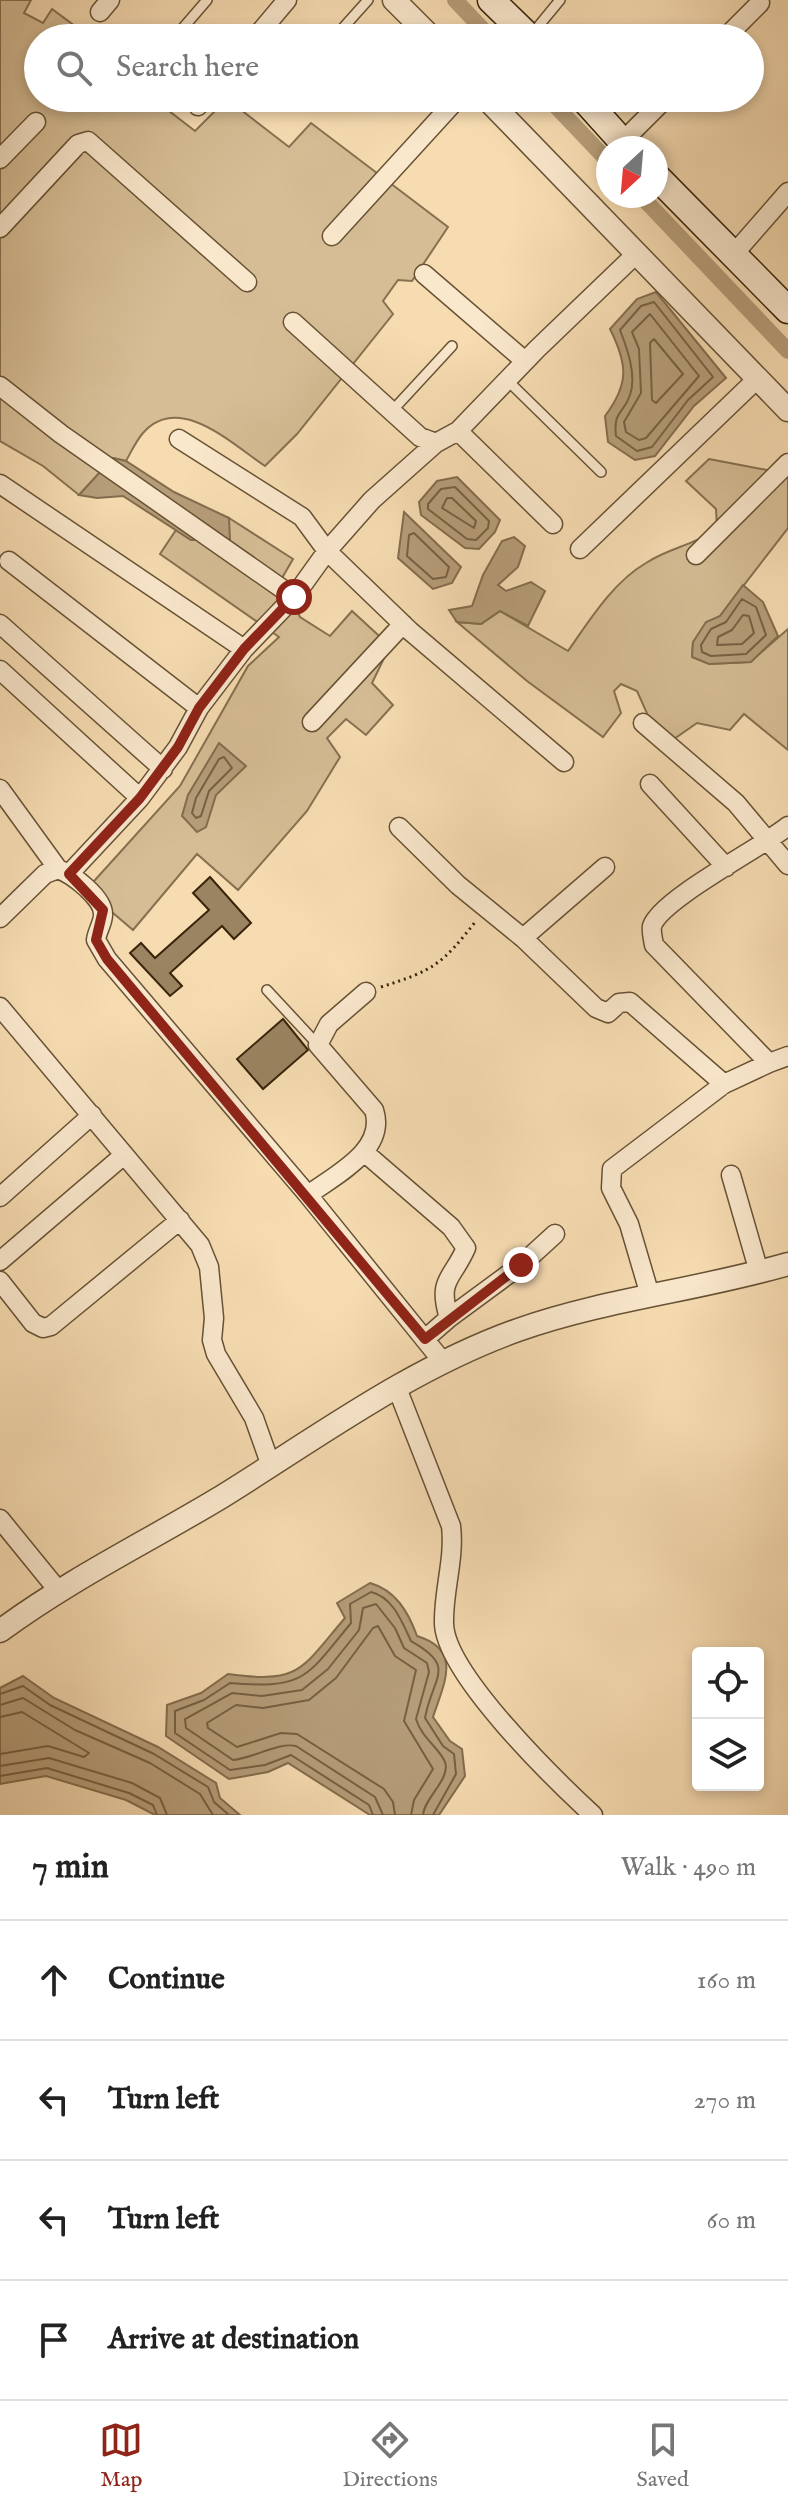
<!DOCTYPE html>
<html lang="en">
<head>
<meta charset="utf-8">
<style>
	body { margin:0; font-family:"IM FELL English",serif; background:#f6f6f6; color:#222 }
	.controls { position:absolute; right:24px; bottom:24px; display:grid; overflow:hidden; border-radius:8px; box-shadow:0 4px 12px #0003 }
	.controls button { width:72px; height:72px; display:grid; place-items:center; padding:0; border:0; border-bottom:2px solid #e0e0e0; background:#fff; color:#222; font:40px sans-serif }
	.compass { position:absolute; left:596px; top:136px; width:72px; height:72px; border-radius:50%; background:#fff; box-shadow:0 4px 12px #0003; rotate:206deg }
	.stop { position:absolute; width:24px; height:24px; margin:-18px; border:6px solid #8f2418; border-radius:50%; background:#fff }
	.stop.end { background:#8f2418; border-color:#fff; box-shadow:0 2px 8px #0008 }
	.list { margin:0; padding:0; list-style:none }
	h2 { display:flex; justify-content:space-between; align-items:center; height:104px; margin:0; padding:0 32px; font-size:34px }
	h2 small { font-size:26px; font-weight:400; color:#767676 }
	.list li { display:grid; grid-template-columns:52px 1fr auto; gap:24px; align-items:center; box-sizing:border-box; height:120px; padding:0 32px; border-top:2px solid #e0e0e0 }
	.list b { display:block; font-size:30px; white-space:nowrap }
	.list em { font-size:26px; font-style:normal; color:#767676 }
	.icon { flex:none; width:44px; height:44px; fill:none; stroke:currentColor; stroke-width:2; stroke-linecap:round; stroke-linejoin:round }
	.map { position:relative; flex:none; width:788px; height:1815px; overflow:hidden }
	.search { position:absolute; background:#fff; box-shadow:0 4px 12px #0003; left:24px; right:24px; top:24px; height:88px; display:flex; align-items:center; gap:20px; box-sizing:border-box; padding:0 28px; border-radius:44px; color:#767676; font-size:30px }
	.sheet { height:584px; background:#fff }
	nav { display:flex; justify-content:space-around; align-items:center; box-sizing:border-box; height:112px; border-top:2px solid #e0e0e0; background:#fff; font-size:22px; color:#767676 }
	nav a { display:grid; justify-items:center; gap:4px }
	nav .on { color:#8f2418 }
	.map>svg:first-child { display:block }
</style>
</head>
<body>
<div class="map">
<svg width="788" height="1815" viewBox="0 0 788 1815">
	<rect width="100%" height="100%" fill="#f7dcb2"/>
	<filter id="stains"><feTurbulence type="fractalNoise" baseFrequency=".0025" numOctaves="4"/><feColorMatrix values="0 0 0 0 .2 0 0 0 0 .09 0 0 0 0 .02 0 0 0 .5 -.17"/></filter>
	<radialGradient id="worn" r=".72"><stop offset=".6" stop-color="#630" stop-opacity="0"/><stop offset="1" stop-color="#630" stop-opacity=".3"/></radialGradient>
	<!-- green -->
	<path fill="#d6bd95" stroke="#867050" stroke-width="2" d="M 0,0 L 31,0 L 24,13 L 43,23 L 52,9 L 91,38 L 38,38 L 38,98 L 131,98 L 139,105 L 169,111 L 195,131 L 227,99 L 289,147 L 311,123 L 448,227 L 412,281 L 398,280 L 383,301 L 393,314 L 297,434 L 265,466 C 232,444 179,392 143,433 C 136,441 131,452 126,461 L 113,458 L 79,495 L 43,466 L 0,441 Z
		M 709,459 L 788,474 L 788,528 L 720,616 L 693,642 L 692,656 L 709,664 L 750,662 L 788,629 L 788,750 L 744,714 L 730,730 L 697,723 L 674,739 L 649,718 L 637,691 L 621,684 L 614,691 L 621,713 L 603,737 L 527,681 L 457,622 L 481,624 L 500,611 L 568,651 C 589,621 613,582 646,563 C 670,547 694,546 717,528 L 716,509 L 686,481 Z
		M 229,518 L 293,559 L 282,578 L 300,617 L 330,636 L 352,611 L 390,646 L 372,683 L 393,705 L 366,735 L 346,719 L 327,738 L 340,757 L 307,811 L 238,890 L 197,854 L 133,930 L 86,890 L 180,786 L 248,666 L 279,637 L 160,554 L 176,530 L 191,540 L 229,540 Z"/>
	<!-- water -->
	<path fill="#b69d79" stroke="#836d4d" stroke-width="2" d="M 656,292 L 726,378 L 694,406 L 655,456 L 635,460 L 608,442 L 605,416 C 629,384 628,365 610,329 L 637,299 Z
		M 113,458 L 126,461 L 174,492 L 229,518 L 230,540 L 191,540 L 123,496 L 97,498 L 79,495 Z
		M 457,477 L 500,520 L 495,532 L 479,549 L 465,548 L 421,515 L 419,502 L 437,481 Z
		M 404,512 L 461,567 L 452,583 L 433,589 L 398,558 Z
		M 514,537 L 525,546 L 518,567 L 498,585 L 506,591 L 531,582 L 545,591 L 528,626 L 500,611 L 481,624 L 457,622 L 449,610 L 472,606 L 483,575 L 502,541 Z
		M 743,585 L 763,602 L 778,636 L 751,662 L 709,664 L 692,657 L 693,642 L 706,622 L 720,616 Z
		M 219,743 L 246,766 L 216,795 L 206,827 L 197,832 L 182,816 L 188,795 Z
		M 370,1583 C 395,1590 408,1611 417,1636 C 463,1650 444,1683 433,1717 L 450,1741 L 462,1749 L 465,1776 L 439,1815 L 370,1815 L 288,1763 L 268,1772 L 229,1779 L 166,1736 L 167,1705 L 201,1693 L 228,1674 C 301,1684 301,1669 345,1618 L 337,1603 Z
		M 23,1676 L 54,1698 L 158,1747 L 216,1783 L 220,1798 L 240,1815 L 155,1815 L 126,1800 L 46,1776 L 0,1784 L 0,1688 Z"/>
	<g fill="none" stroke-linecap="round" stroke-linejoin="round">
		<!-- shore -->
		<path stroke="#766042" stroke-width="2" d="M 654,302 L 713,377 L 688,400 L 652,447 L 637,451 L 616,436 C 613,410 624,414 630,395 C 637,375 627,348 620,330 L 641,306 Z
			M 650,314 L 699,376 L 646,438 L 639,440 L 626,432 L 624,422 L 641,393 L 639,349 L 632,332 Z
			M 654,339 L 683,374 L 656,403 L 652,400 L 650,343 Z
			M 455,487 L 489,521 L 488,528 L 476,540 L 467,539 L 428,509 L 428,504 L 441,489 Z
			M 447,498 L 452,498 L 476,521 L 474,528 L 442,508 Z
			M 414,533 L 449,567 L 446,577 L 433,579 L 407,556 L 409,535 Z
			M 742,599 L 756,607 L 766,635 L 746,654 L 711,656 L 702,652 L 701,645 L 711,629 L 726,622 Z
			M 743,615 L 749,616 L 754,633 L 742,644 L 717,645 L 718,637 L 732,630 Z
			M 224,757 L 232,768 L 209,791 L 201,816 L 196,818 L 192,813 L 196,798 L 219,759 Z
			M 0,1694 L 23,1686 L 50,1705 L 154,1754 L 208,1787 L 214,1802 L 229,1815
			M 0,1705 L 23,1698 L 75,1730 L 150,1763 L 200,1794 L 213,1815
			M 0,1717 L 22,1712 L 89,1753 L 84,1757 L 48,1746 L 0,1754
			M 0,1766 L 49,1758 L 132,1783 L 160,1798 L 167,1815
			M 0,1776 L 47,1768 L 129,1793 L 153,1805 L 157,1815
			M 373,1815 L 369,1805 L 291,1755 L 265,1765 L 230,1770 L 175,1733 L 175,1711 L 204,1700 L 230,1683 C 305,1689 306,1678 351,1623 L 350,1604 L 371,1592 C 393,1597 402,1622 411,1641 C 458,1667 432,1677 425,1718 L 443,1746 L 454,1754 L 456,1774 L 433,1815
			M 383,1815 L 375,1797 L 296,1746 C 278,1742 254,1758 233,1760 L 186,1728 L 185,1719 L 232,1693 L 262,1696 L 302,1690 L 328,1669 L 359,1630 L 363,1608 L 376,1604 L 395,1628 L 404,1648 L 427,1663 L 429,1672 L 416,1719 C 421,1737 440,1749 445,1762 C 451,1779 424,1798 423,1815
			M 395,1815 L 393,1802 L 384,1789 L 297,1734 L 281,1733 L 237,1747 L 208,1728 L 207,1723 L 236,1705 L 263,1708 L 309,1700 L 336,1678 L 373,1628 L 378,1626 L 395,1656 L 416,1670 L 404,1721 L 433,1769 L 414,1800 L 411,1815"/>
		<!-- canal -->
		<path stroke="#b69d79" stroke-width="16" d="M 455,0 L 491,38
			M 548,98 L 608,161
			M 641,196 L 788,351"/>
	</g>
	<!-- building -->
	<path fill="#9b8461" stroke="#37240a" stroke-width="2" d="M 210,877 L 251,923 L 234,939 L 222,926 L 170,973 L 182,986 L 170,996 L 130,953 L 141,943 L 155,958 L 209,910 L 193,893 Z
		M 283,1019 L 308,1050 L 263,1089 L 237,1059 Z"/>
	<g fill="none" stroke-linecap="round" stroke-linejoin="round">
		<!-- service casing -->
		<g stroke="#675234" stroke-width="12">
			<path id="service" d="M 532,34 L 560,0
				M 176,36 L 207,0
				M 334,38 L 368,0
				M 507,380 L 601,472
				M 392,411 L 452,346
				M 267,990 L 318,1045"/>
		</g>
		<!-- minor casing -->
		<g stroke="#675234" stroke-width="21">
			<path id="minor" d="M 100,12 L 110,0
				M 255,38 L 287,0
				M 725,38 L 760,3
				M 198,106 L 204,98
				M 622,142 L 666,98
				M 0,159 L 36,122
				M 0,228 L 78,144 L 88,141 L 247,282
				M 332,236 L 458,98
				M 733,255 L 788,192
				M 424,274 L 525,361
				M 293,322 L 420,437 L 436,443 L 458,431 L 537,349 L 636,254
				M 0,386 L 61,434 L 294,597
				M 458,431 L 553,524
				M 179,439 L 302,517 L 327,551 L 410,631 L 564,762
				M 0,484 L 244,649
				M 580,549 L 758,378
				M 696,555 L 788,463
				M 9,561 L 199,708
				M 0,624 L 163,769
				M 0,670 L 140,798
				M 312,722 L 403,624
				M 643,723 L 736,803 L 788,865
				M 650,784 L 726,867
				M 0,789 L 58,869
				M 788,826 C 761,848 661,899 652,926 C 651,932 653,939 654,945 L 769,1063 L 788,1056
				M 399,827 L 458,885 L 523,938 L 596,1008 L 608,1013 L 619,1003 L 630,1002 L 724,1084
				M 69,874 L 140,798 L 178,747 L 199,708 L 244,649 L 294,597 L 327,551 L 372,500 L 436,443
				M 0,918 L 45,874 L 58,869 C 72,874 104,898 103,915 C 103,923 97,931 96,940 L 107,959 L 308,1195 L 443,1362
				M 523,938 L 605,867
				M 0,1007 L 200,1245 L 209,1267 L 214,1318 L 212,1340 L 216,1354 L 254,1418 L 271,1466
				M 364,1152 L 451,1227 L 466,1248 C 452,1280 437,1279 449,1318 L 425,1339
				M 731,1175 L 759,1272
				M 308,1195 C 335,1175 387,1150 374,1110 L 318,1045 L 329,1024 L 366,992
				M 0,1197 L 92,1115
				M 0,1261 L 124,1155
				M 0,1281 L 33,1323 L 43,1328 L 51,1326 L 180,1220
				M 649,1292 L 629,1224 L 611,1188 L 612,1169 L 724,1084 L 769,1063
				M 449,1318 L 521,1265 L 555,1234
				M 397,1388 L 451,1526 C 455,1559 443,1591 444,1624 C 446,1674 554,1779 593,1815
				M 0,1519 L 57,1589"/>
		</g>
		<!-- tertiary casing -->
		<g stroke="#675234" stroke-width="25">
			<path id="tertiary" d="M 394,0 L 432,38
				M 486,98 L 788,410
				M 0,1631 C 72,1578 147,1542 223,1496 C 318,1437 411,1368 518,1330 C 606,1299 699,1290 788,1264"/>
		</g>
		<!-- secondary casing -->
		<g stroke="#37240a" stroke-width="29">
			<path id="secondary" d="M 491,0 L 530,38
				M 583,98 L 628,148
				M 656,176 L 788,310"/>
		</g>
		<!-- path -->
		<path stroke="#37240a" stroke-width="3" stroke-dasharray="2 4" stroke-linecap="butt" d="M 381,987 C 435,970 442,964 476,921"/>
		<!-- service -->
		<use href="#service" stroke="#fae8cd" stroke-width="9"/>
		<!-- minor -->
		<use href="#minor" stroke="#fae8cd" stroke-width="18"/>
		<!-- tertiary -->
		<use href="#tertiary" stroke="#fae8cd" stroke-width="22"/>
		<!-- secondary -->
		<use href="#secondary" stroke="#fae8cd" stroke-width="26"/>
	</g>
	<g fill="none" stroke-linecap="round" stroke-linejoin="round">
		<!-- route -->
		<path stroke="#8f2418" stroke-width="10" d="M 294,597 L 244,649 L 199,708 L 178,747 L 140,798 L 69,874 L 103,910 L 96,940 L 107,959 L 425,1339 L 521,1265"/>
	</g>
	<rect width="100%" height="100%" filter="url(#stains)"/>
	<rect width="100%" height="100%" fill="url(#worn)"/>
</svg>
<div class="controls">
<button><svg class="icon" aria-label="locate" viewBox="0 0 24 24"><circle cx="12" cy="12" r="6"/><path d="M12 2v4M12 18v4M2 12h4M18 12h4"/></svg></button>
<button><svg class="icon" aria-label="layers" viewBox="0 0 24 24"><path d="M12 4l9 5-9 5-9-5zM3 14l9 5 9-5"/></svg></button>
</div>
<svg class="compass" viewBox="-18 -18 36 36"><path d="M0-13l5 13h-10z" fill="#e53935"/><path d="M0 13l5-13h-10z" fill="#767676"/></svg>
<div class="stop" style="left:294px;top:597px"></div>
<div class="stop end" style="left:521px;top:1265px"></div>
<div class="search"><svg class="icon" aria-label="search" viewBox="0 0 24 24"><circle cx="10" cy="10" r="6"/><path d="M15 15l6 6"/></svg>Search here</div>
</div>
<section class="sheet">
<h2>7 min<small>Walk · 490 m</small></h2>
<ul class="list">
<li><svg class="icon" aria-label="ahead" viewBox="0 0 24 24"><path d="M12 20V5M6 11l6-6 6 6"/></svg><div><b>Continue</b></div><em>160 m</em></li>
<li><svg class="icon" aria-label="left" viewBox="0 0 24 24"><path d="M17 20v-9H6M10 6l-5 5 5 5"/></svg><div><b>Turn left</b></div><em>270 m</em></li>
<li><svg class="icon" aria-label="left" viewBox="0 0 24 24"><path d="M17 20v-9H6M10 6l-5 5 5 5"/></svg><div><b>Turn left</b></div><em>60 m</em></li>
<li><svg class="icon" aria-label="arrive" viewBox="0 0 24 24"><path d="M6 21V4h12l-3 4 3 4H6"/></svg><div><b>Arrive at destination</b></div></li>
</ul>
</section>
<nav>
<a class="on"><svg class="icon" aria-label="map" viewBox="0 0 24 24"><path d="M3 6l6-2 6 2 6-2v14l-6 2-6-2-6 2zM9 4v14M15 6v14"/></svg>Map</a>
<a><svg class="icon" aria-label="directions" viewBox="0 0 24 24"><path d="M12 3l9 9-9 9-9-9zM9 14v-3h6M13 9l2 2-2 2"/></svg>Directions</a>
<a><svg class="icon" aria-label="saved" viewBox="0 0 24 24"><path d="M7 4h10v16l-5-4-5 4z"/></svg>Saved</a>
</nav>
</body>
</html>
